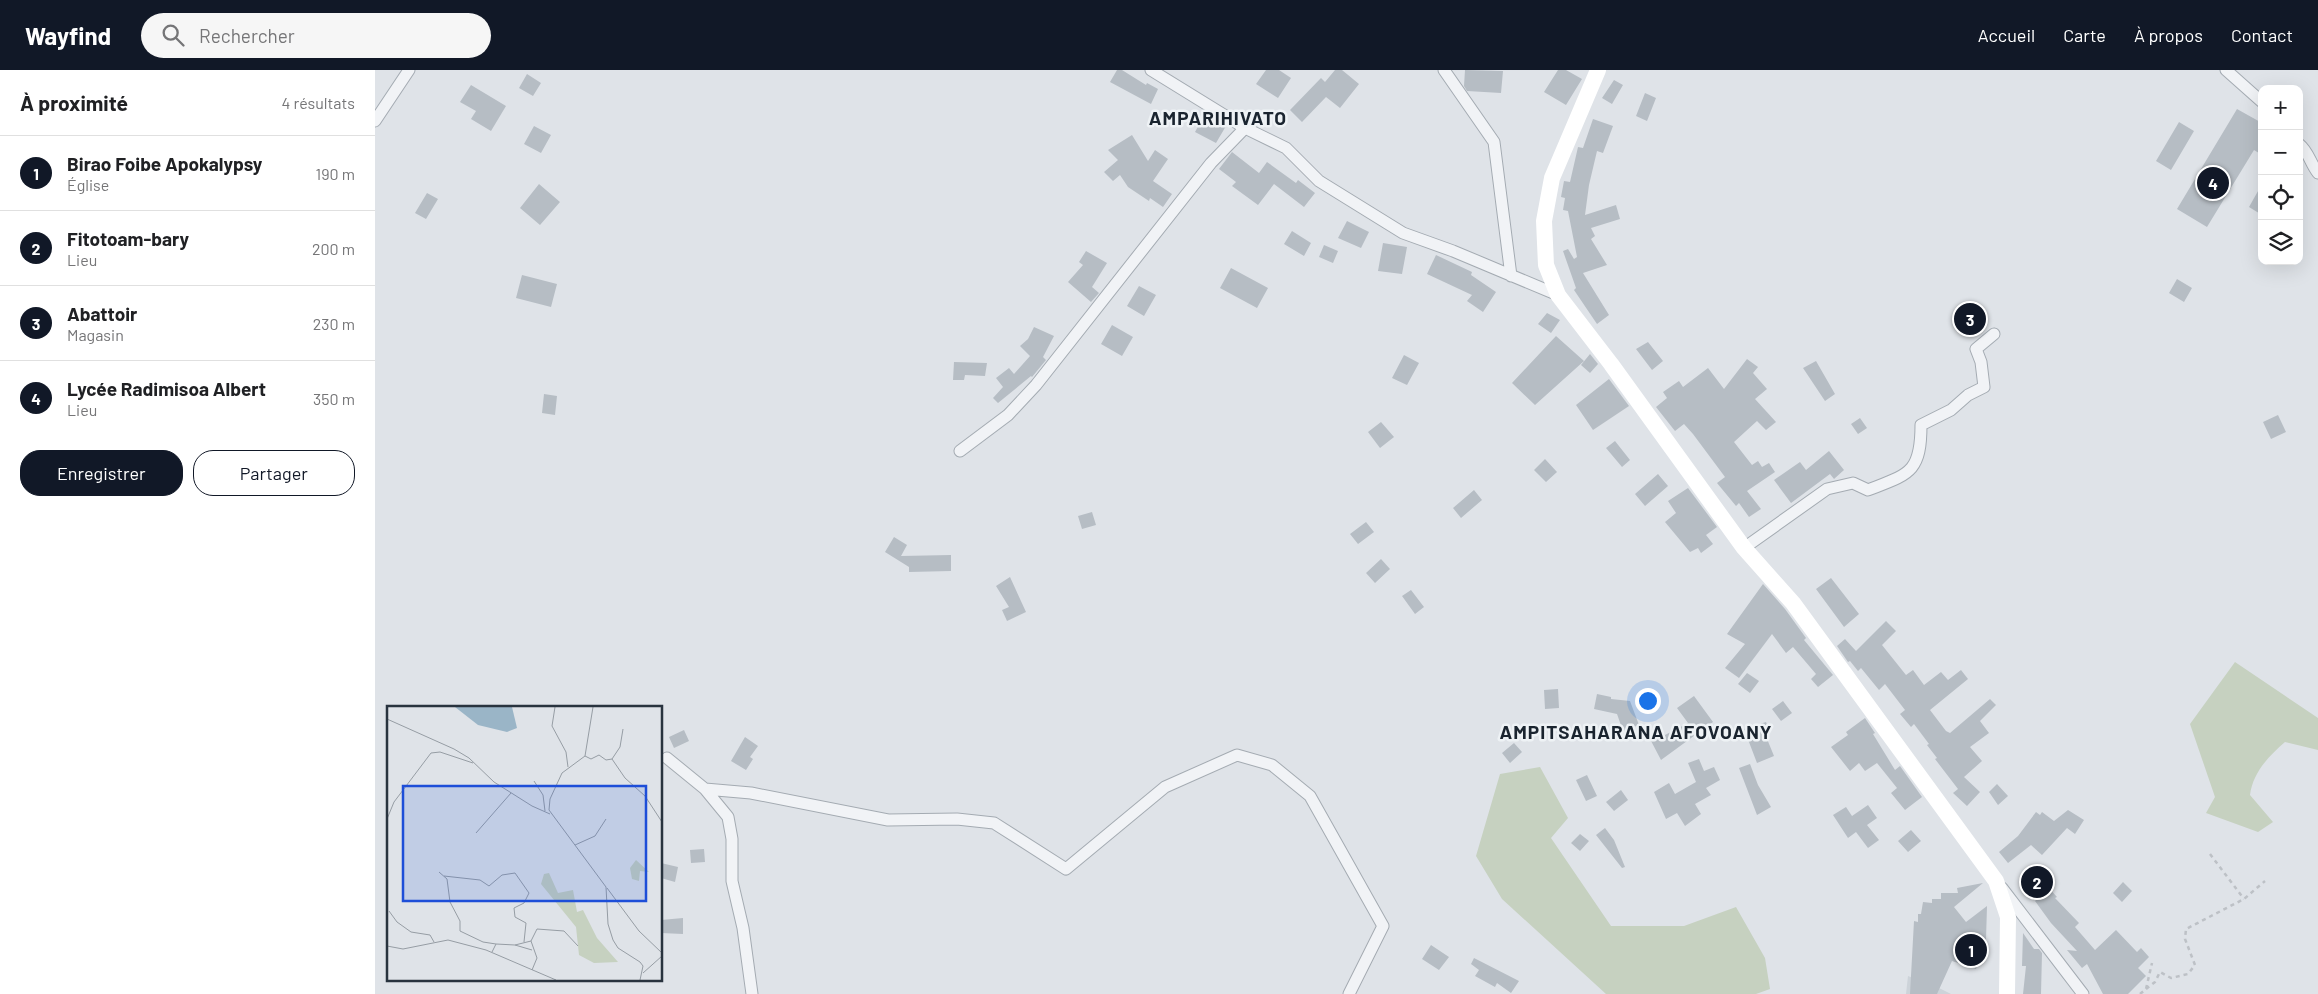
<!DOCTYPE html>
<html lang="fr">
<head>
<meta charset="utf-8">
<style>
	body { margin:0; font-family:Barlow,sans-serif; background:#f6f6f6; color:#202124 }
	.controls { position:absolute; right:15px; top:15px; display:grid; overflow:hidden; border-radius:10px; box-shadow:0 5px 20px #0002 }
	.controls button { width:45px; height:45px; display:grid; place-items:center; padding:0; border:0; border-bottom:1px solid #e0e0e0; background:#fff; color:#202124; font:25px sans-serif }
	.you { position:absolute; left:1272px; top:630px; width:18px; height:18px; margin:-12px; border:4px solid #fff; border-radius:50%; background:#1a73e8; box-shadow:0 0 0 8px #1a73e833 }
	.badge { display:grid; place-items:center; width:32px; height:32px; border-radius:50%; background:#111827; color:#fff; font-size:16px; font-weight:700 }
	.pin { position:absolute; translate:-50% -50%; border:2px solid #fff; box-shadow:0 1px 5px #0006 }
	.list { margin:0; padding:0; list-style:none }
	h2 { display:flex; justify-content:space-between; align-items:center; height:65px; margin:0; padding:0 20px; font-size:21px }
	h2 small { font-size:16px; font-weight:400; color:#757577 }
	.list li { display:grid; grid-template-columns:32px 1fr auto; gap:15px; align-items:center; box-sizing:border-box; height:75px; padding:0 20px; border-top:1px solid #e0e0e0 }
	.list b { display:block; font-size:19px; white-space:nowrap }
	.list p { margin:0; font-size:16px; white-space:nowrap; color:#757577 }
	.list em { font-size:16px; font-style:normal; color:#757577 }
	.actions { display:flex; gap:10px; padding:15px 20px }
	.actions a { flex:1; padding:11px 0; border:1px solid #111827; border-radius:20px; text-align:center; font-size:18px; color:#111827 }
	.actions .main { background:#111827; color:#fff }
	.icon { flex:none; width:28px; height:28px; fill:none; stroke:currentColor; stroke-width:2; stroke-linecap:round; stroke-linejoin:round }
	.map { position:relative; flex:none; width:1943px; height:924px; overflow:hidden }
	header { display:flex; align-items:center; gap:30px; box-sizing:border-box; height:70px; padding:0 25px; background:#111827; color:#fff }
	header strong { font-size:24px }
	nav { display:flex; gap:28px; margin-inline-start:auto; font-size:18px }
	.search { width:350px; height:45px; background:#f6f6f6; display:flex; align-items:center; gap:12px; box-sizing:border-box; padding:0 18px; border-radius:28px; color:#757577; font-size:19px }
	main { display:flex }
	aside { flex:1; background:#fff }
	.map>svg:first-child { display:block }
</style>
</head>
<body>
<header>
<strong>Wayfind</strong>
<div class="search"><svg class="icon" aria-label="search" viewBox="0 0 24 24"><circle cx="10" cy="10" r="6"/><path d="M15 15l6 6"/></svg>Rechercher</div>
<nav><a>Accueil</a><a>Carte</a><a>À propos</a><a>Contact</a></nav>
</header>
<main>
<aside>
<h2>À proximité<small>4 résultats</small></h2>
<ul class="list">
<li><span class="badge">1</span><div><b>Birao Foibe Apokalypsy</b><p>Église</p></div><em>190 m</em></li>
<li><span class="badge">2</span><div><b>Fitotoam-bary</b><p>Lieu</p></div><em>200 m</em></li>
<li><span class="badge">3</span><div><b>Abattoir</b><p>Magasin</p></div><em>230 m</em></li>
<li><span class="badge">4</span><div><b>Lycée Radimisoa Albert</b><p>Lieu</p></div><em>350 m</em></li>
</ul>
<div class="actions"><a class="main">Enregistrer</a><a>Partager</a></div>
</aside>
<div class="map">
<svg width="1943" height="924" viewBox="0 0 1943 924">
	<rect width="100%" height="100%" fill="#dfe3e8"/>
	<!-- built -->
	<path fill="#cdd3d9" d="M 1533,906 L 1566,919 L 1576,924 L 1531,924 Z"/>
	<!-- green -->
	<path fill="#c6d1c0" d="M 1860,592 L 1943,648 L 1943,680 L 1910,672 C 1894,686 1878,702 1875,725 L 1898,752 L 1883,762 L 1831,743 L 1840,727 L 1815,654 Z
		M 1165,697 L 1193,748 L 1176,768 L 1236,856 L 1309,856 L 1361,837 L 1390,888 L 1395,919 L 1381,924 L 1231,924 L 1127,829 L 1101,786 L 1125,704 Z"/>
	<!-- building -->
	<path fill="#b6bdc4" d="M 742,0 L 747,0 L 771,15 L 772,13 L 783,19 L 776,34 L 735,12 Z
		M 891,0 L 904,0 L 916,8 L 903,28 L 881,14 Z
		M 960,0 L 967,0 L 984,14 L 965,38 L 951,27 L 927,52 L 915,40 L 946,8 L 950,12 Z
		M 1090,0 L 1128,1 L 1126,23 L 1092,21 L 1089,16 Z
		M 1183,0 L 1191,0 L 1207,9 L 1191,35 L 1169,22 Z
		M 152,4 L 166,13 L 158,26 L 144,18 Z
		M 1239,10 L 1248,15 L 1237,34 L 1227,28 Z
		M 96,15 L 131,36 L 116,61 L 96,49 L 101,41 L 85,32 Z
		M 1270,23 L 1281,28 L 1272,51 L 1261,46 Z
		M 1862,39 L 1887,53 L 1887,85 L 1879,80 L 1832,157 L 1802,139 Z
		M 830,44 L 851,56 L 841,73 L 820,62 Z
		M 1218,49 L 1238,56 L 1228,83 L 1222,81 L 1214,115 L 1210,145 L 1241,135 L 1245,149 L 1216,158 L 1220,166 L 1216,169 L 1232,195 L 1208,203 L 1234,245 L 1222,254 L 1199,220 L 1201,218 L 1188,181 L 1193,179 L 1199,189 L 1202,187 L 1193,141 L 1188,140 L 1190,128 L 1186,127 L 1189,111 L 1195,112 L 1203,77 L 1208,78 Z
		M 1804,52 L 1819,61 L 1796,100 L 1781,91 Z
		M 159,56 L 176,65 L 166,83 L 149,74 Z
		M 757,65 L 773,91 L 780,80 L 793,89 L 778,111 L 797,124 L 788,137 L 775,128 L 774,131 L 753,117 L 745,105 L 738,111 L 729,102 L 743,90 L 733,80 Z
		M 857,82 L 884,103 L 892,92 L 921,113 L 923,110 L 940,123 L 929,137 L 899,114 L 883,135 L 857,116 L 861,112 L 844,99 Z
		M 164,114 L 185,132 L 165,155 L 145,138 Z
		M 1887,114 L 1887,145 L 1874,137 Z
		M 52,123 L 63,129 L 51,149 L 40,143 Z
		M 972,151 L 994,162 L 986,178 L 963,168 Z
		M 917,161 L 936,173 L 929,186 L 909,174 Z
		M 1008,173 L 1032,177 L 1027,204 L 1003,201 Z
		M 949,175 L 963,181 L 958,193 L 944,187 Z
		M 711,181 L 732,193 L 717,217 L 724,223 L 716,232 L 693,212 L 708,195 L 704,192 Z
		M 1061,185 L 1097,202 L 1096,205 L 1121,222 L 1108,242 L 1092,231 L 1097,225 L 1052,204 Z
		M 856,198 L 893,218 L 882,238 L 845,218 Z
		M 147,205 L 182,214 L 176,237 L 141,228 Z
		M 1802,209 L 1817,218 L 1809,232 L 1794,223 Z
		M 764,216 L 781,225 L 769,246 L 752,236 Z
		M 1595,234 L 1607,256 L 1595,263 L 1587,253 L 1583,237 Z
		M 1172,243 L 1185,250 L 1176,263 L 1163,254 Z
		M 737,255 L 758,267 L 747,286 L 726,274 Z
		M 659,257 L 679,266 L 668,287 L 671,290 L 657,307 L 656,306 L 623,333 L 618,328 L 628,317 L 621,308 L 634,298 L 639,304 L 655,286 L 645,276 L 653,269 Z
		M 1181,266 L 1209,291 L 1160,335 L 1137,313 Z
		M 1273,272 L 1288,291 L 1277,300 L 1261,279 Z
		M 1215,284 L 1223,294 L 1215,303 L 1206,295 Z
		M 1029,285 L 1044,293 L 1032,315 L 1017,308 Z
		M 1372,289 L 1383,297 L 1378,303 L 1392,319 L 1380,329 L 1401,352 L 1391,360 L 1382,351 L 1359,372 L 1377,395 L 1383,391 L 1387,397 L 1394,393 L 1400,402 L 1372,421 L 1386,439 L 1374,447 L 1364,433 L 1361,436 L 1342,413 L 1350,407 L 1318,364 L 1309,354 L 1300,361 L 1281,337 L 1292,328 L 1288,322 L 1304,311 L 1308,317 L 1333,298 L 1349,319 Z
		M 1441,291 L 1460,324 L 1450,331 L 1428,298 Z
		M 579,292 L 612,293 L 610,306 L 590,305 L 589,310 L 578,310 Z
		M 1234,309 L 1254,336 L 1218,360 L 1201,335 Z
		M 169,324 L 182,326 L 180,345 L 167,343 Z
		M 1903,345 L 1911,362 L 1896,369 L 1888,352 Z
		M 1485,348 L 1492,358 L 1483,364 L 1476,354 Z
		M 1006,352 L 1019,367 L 1005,378 L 993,362 Z
		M 1240,371 L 1255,390 L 1247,397 L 1231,378 Z
		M 1454,381 L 1469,400 L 1459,409 L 1455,404 L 1416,433 L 1399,410 L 1425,392 L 1431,400 Z
		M 1170,389 L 1182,402 L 1171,412 L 1159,400 Z
		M 1283,404 L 1293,416 L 1270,436 L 1260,424 Z
		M 1313,418 L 1342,457 L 1331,465 L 1338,474 L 1326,483 L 1323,478 L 1315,482 L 1290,452 L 1301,443 L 1293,431 Z
		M 1099,420 L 1107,430 L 1086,448 L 1078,438 Z
		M 717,442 L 721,455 L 707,459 L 703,446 Z
		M 991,452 L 999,462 L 983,474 L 975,464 Z
		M 519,467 L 532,475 L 526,486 L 576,485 L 576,501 L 534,502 L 534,497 L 510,482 Z
		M 1006,489 L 1015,499 L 1000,513 L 991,503 Z
		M 635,507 L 651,542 L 632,551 L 627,540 L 634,537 L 621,516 Z
		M 1456,508 L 1484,544 L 1469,557 L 1441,519 Z
		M 1388,514 L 1410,539 L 1431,568 L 1429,570 L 1458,605 L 1443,617 L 1436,609 L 1441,604 L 1418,577 L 1411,583 L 1397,564 L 1364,608 L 1350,598 L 1370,574 L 1352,564 Z
		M 1036,520 L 1049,537 L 1040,544 L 1027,526 Z
		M 1511,551 L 1521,561 L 1507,575 L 1531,605 L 1538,600 L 1549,615 L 1566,602 L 1573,610 L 1586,600 L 1593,609 L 1555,640 L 1571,661 L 1575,663 L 1615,629 L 1621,635 L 1605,651 L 1614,663 L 1595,677 L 1607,691 L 1589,707 L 1605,722 L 1592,736 L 1578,723 L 1583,719 L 1560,689 L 1562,688 L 1552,675 L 1554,674 L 1539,654 L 1536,657 L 1525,644 L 1530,640 L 1510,614 L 1504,620 L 1486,598 L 1483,601 L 1475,591 L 1473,592 L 1462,576 L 1470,569 L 1481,581 Z
		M 1372,603 L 1384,611 L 1375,623 L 1363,614 Z
		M 1183,619 L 1184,638 L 1170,639 L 1169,620 Z
		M 1222,624 L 1236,627 L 1236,629 L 1255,631 L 1264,655 L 1248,661 L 1242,644 L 1219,639 Z
		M 1319,626 L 1338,652 L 1286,690 L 1275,669 L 1288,662 L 1290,665 L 1313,653 L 1302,638 Z
		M 1408,631 L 1417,643 L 1406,651 L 1397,639 Z
		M 1490,648 L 1500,663 L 1498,664 L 1520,700 L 1525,696 L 1547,727 L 1530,740 L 1516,723 L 1522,718 L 1502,693 L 1490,701 L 1484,693 L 1475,701 L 1456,677 L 1473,665 L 1471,662 Z
		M 1391,652 L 1395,663 L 1390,664 L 1399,686 L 1382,693 L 1369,659 Z
		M 309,660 L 314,671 L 299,678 L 294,667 Z
		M 370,667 L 383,676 L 375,687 L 378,689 L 371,700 L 356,691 Z
		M 1139,673 L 1147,682 L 1135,693 L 1127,683 Z
		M 1324,689 L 1329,701 L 1339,697 L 1345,710 L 1331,718 L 1336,725 L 1320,734 L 1326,744 L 1310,756 L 1302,743 L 1291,749 L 1279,722 L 1294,713 L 1300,724 L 1321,712 L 1313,693 Z
		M 1375,694 L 1383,715 L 1396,737 L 1382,745 L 1364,698 Z
		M 1212,705 L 1222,726 L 1211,731 L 1201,710 Z
		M 1622,714 L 1633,726 L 1623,735 L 1614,722 Z
		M 1246,720 L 1253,730 L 1239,741 L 1231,732 Z
		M 1493,735 L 1502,748 L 1492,755 L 1504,770 L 1493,778 L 1481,762 L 1473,768 L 1458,745 L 1471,737 L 1477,746 Z
		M 1693,740 L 1709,750 L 1700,764 L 1692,758 L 1667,785 L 1656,775 L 1633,793 L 1624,782 L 1643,766 L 1661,742 L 1665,745 L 1667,742 L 1679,751 Z
		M 1230,758 L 1239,770 L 1250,797 L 1247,798 L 1221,765 Z
		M 1536,760 L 1546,771 L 1533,782 L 1523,771 Z
		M 1205,764 L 1214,771 L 1205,781 L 1196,773 Z
		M 329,779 L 330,792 L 316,793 L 315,780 Z
		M 286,793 L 303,797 L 300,812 L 286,808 Z
		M 1663,798 L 1676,815 L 1673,817 L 1682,827 L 1680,828 L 1704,853 L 1700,857 L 1720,880 L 1741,860 L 1762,882 L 1766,878 L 1774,887 L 1763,898 L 1771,906 L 1753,924 L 1728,924 L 1712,894 L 1707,898 L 1692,880 L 1702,881 L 1676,853 L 1660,831 L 1663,828 L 1648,809 Z
		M 1748,812 L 1757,821 L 1747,832 L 1738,823 Z
		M 1608,813 L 1579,837 L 1591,852 L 1612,836 L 1611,870 L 1601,899 L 1577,891 L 1562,924 L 1535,924 L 1539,851 L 1543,852 L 1543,844 L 1546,844 L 1548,832 L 1557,833 L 1557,829 L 1566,829 L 1566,823 L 1583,823 L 1582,818 Z
		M 308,848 L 308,864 L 286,863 L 286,850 Z
		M 1648,863 L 1659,879 L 1664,879 L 1667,883 L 1666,924 L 1648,924 L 1651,896 L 1647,896 Z
		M 1056,875 L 1074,887 L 1064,900 L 1047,889 Z
		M 1099,888 L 1144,911 L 1136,923 L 1122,913 L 1120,917 L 1100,906 L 1104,900 L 1096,894 Z"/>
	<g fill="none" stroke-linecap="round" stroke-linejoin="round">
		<!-- street casing -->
		<g stroke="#a4abb2" stroke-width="13">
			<path id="street" d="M 776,0 L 870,58 L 911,78 L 944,111 L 1028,163 L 1078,181 L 1183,225
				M 1069,0 L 1119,72 L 1136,206
				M 1851,0 L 1887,32
				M 0,51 L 34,0
				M 1924,74 C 1934,82 1935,93 1943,103
				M 585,381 L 633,345 L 661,315 L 836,93 L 870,58
				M 1369,478 L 1452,419 L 1478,413 L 1493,420 C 1534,404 1546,403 1546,355 L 1576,340 L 1593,325 L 1609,317 L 1606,292 L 1601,279 L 1619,264
				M 292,688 L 330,719 L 353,747 L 357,769 L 357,811 L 368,858 L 377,924
				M 330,719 L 376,723 L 513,750 L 582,749 L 619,753 L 691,799 L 790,717 L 862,685 L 897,695 L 935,726 L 1008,856 L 974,924
				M 1627,818 L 1708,924"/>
		</g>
		<!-- path -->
		<path stroke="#bdc1c6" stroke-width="2.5" stroke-dasharray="4 4" stroke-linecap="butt" d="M 1835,784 L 1869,829
			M 1771,919 L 1780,912 L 1785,902 L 1796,908 L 1813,904 L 1820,895 L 1810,869 L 1811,859 L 1869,829 L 1890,811
			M 1765,924 L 1771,919 L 1777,893"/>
		<!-- street -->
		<use href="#street" stroke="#f1f3f6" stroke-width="11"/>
		<!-- secondary -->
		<path stroke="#fff" stroke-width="16" d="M 1223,0 L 1177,108 L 1169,151 L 1171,195 L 1183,225 L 1236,294 L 1369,478 L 1418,533 L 1621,811 L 1633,847 L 1632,924"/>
	</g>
	<g text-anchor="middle" stroke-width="5" stroke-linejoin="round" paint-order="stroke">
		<!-- district labels -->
		<g font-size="19" font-weight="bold" letter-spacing="1" fill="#1a242f" stroke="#eef2f5">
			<text x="843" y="55">AMPARIHIVATO</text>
			<text x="1261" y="669">AMPITSAHARANA AFOVOANY</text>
		</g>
	</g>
	<!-- overview -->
	<g transform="translate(12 636)">
		<rect width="275" height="275" fill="#dfe3e8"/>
		<path d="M 249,154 L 262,166 L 253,165 L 252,175 L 245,173 L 243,162 ZM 162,167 L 171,187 L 186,184 L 190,206 L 196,204 L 210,232 L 231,256 L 207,257 L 192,249 L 189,221 L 154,178 L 157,168 Z" fill="#c6d1c0"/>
		<path d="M 68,1 L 125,1 L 130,22 L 120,26 L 91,19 Z" fill="#9ab5c7"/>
		<path fill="none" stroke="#969da4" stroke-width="1" d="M 168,1 L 165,20 L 179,46 L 181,61M 206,1 L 198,50 L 175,67 L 163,93 L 162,104 L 219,181 L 221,218 L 226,234 L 231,242 L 253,256 L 256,260 L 253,274M 0,13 L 67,43 L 82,52 L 107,76 L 145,100 L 163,108M 198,50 L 204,53 L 212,49 L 219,54 L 225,53 L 233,41 L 236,23M 225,53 L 238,72 L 258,90 L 275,116M 147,75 L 156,89 L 158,105M 0,113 L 7,96 L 44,47 L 53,46 L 86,57M 89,127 L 124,87M 188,139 L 208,130 L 219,113M 52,166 L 60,173 L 63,196 L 73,215 L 73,225 L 96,236 L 109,238 L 105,246M 57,170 L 93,174 L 102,180 L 115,169 L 128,167 L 142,187 L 137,197 L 127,202 L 128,211 L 139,217 L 137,236M 220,182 L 252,225 L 275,247M 2,205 L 10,216 L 24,226 L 43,229 L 47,236M 109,238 L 128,239 L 145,244M 128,239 L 144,235M 0,240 L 16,243 L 61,234 L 99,244 L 169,274M 145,264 L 150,252 L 144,235 L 150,223 L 177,225 L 191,240M 256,267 L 275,250"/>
		<path fill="#1d4ed8" fill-opacity="0.15" stroke="#1d4ed8" stroke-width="2.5" d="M 16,80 L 259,80 L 259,195 L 16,195 Z"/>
		<rect width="275" height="275" fill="none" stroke="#28333e" stroke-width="2.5"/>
	</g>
</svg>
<div class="controls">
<button>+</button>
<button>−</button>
<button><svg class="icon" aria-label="locate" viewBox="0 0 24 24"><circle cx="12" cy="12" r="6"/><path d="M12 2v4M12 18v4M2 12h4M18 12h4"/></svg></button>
<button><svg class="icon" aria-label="layers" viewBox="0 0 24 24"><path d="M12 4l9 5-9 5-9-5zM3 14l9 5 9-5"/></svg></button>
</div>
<div class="you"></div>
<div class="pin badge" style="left:1596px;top:880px">1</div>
<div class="pin badge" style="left:1662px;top:812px">2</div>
<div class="pin badge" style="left:1595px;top:249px">3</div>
<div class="pin badge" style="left:1838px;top:113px">4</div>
</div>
</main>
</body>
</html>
